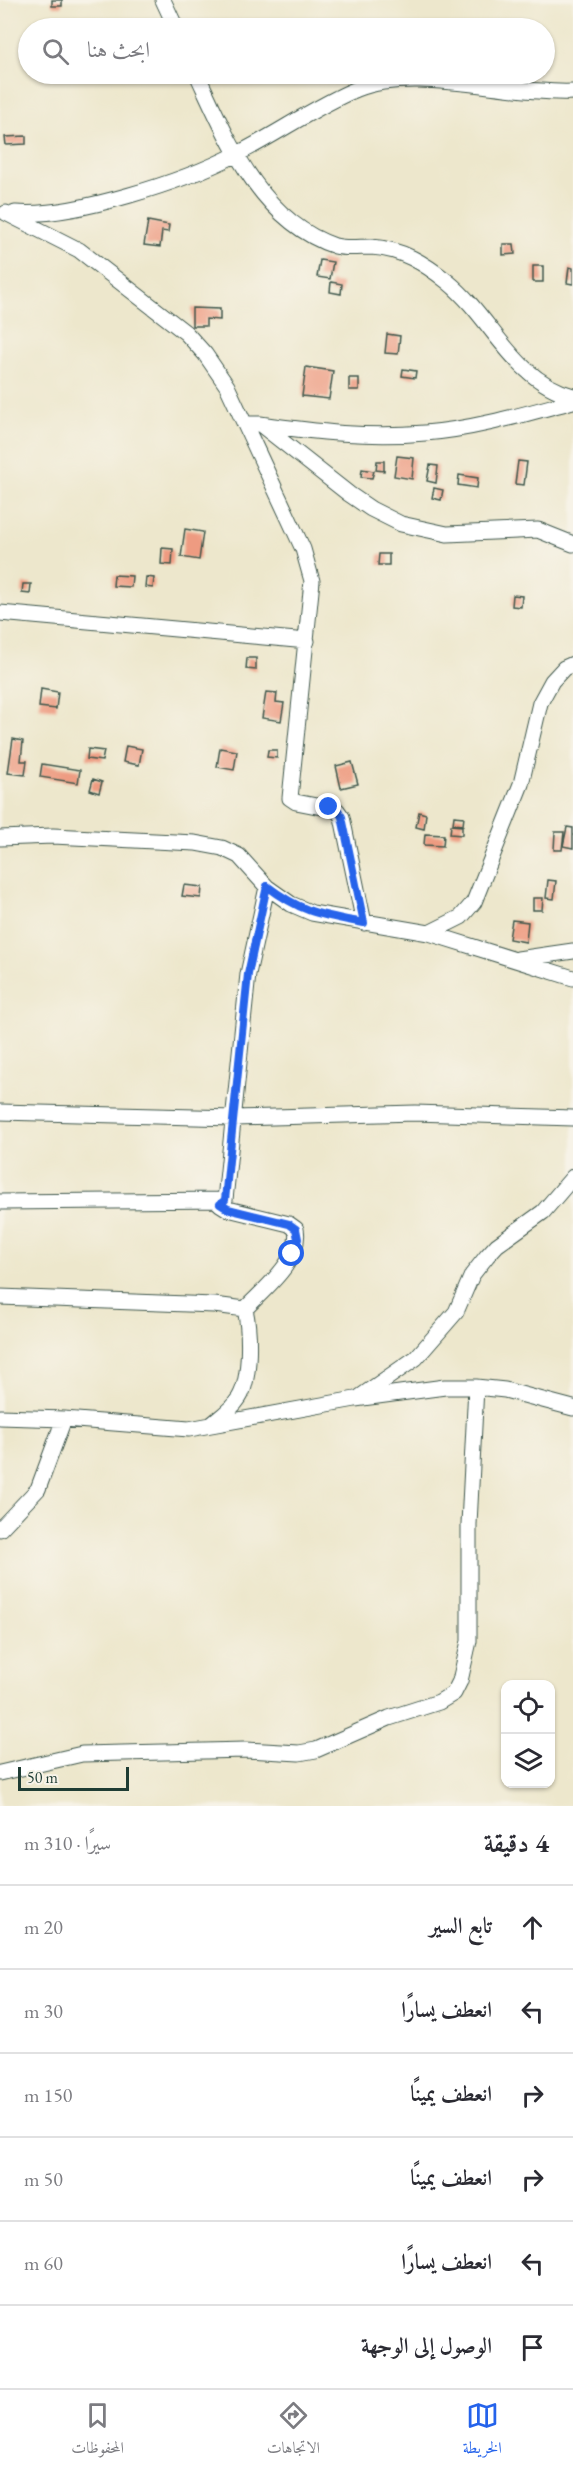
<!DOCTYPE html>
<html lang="ar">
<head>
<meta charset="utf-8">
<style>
	body { margin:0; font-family:"EB Garamond",Amiri,serif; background:#f7f7f7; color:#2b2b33; direction:rtl }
	.controls { position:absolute; right:18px; bottom:18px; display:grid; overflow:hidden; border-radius:12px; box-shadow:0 2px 4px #0004 }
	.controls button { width:54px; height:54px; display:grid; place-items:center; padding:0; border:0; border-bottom:2px solid #e1e1e2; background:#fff; color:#2b2b33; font:30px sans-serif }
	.scale { position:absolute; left:18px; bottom:15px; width:111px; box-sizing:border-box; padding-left:6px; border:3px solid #1f3d34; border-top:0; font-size:16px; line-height:21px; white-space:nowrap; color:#1f3d34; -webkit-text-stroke:4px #f7f3e8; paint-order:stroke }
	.stop { position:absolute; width:18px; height:18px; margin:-14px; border:4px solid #2563eb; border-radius:50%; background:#fff }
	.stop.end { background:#2563eb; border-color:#fff; box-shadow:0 2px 6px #0008 }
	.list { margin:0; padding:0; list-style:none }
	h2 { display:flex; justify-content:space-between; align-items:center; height:78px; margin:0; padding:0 24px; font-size:26px }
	h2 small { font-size:20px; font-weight:400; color:#7c7c81 }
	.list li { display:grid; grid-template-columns:39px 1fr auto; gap:18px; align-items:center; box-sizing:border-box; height:84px; padding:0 24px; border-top:2px solid #e1e1e2 }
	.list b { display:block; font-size:22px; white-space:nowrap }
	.list em { font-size:20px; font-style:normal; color:#7c7c81 }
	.icon { flex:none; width:33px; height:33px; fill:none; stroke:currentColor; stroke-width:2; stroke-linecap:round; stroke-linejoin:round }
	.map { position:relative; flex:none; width:573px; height:1806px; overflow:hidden; direction:ltr }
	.search { position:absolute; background:#fff; box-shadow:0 2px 4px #0004; left:18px; right:18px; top:18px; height:66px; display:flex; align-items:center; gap:15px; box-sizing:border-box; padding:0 21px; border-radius:33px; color:#7c7c81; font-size:22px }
	.sheet { height:582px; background:#fff }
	nav { display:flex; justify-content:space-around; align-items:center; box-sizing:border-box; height:84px; border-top:2px solid #e1e1e2; background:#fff; font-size:16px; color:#7c7c81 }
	nav a { display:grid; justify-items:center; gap:3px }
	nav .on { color:#2563eb }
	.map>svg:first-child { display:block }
</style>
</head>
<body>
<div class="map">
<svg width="573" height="1806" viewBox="0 0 573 1806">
	<rect width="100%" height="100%" fill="#f7f3e8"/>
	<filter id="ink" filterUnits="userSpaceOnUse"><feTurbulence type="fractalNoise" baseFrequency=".0167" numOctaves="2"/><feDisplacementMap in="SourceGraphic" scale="12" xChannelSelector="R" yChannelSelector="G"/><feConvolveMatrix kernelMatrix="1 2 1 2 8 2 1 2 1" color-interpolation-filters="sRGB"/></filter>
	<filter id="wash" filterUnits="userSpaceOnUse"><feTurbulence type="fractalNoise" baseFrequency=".008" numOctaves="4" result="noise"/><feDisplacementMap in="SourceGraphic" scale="24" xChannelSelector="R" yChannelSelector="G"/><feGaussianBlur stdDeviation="1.35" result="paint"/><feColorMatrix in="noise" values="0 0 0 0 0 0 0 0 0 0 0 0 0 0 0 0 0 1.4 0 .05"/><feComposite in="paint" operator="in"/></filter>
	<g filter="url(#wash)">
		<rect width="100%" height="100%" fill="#ede7cc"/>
		<g id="blocks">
			<!-- building -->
			<path fill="#ee9b81" d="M 52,0 L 62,0 L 62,6 L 52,6 Z
				M 26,136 L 26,144 L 6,145 L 5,137 Z
				M 148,221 L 169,225 L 168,232 L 162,231 L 160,247 L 144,245 Z
				M 503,244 L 514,244 L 515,254 L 503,255 Z
				M 320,260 L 333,262 L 330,279 L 317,277 Z
				M 533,266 L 543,266 L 543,282 L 533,282 Z
				M 569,267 L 573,268 L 573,284 L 567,283 Z
				M 331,282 L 342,284 L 341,294 L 330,292 Z
				M 192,308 L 220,309 L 220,320 L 206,319 L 206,326 L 192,326 Z
				M 387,334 L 400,336 L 398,354 L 385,353 Z
				M 306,367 L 333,371 L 329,399 L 302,396 Z
				M 403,369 L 416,371 L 415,378 L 402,376 Z
				M 349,378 L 359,378 L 359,390 L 349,390 Z
				M 397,456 L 414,458 L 412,479 L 394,476 Z
				M 377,461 L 384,461 L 384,471 L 376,470 Z
				M 518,461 L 527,462 L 524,485 L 515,484 Z
				M 430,465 L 438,466 L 436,483 L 427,481 Z
				M 362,469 L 374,471 L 372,478 L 361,477 Z
				M 459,475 L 478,478 L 477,488 L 458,485 Z
				M 434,488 L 443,490 L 441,500 L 432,498 Z
				M 185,529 L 203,532 L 199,560 L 181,557 Z
				M 162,548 L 173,549 L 172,565 L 161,564 Z
				M 379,554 L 389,554 L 389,565 L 378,565 Z
				M 114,575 L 132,576 L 131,587 L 113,586 Z
				M 146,577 L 154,578 L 153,588 L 145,587 Z
				M 23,584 L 31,584 L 30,594 L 22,593 Z
				M 513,595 L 522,596 L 521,607 L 512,606 Z
				M 247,658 L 256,658 L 256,670 L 246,669 Z
				M 41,689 L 58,692 L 56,709 L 39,707 Z
				M 266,692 L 277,693 L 276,702 L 284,703 L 281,721 L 262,718 Z
				M 13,739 L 23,741 L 21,761 L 27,761 L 25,775 L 8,773 Z
				M 126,746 L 142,749 L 139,765 L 123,762 Z
				M 220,748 L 237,751 L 234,770 L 217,767 Z
				M 88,749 L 104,751 L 102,761 L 87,759 Z
				M 268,750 L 277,750 L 277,758 L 267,757 Z
				M 352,762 L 358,784 L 341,788 L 336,766 Z
				M 42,764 L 80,770 L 78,783 L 40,777 Z
				M 93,779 L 102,782 L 99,793 L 90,790 Z
				M 419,812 L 426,814 L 424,829 L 416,827 Z
				M 454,816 L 464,817 L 463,825 L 453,824 Z
				M 451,825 L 462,826 L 462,835 L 450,834 Z
				M 567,827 L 573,828 L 573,848 L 563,846 Z
				M 555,832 L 564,832 L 562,850 L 554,850 Z
				M 425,834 L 444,835 L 443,846 L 424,845 Z
				M 548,880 L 556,881 L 554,899 L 546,898 Z
				M 184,885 L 202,887 L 201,898 L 182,896 Z
				M 533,898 L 543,898 L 542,910 L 533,910 Z
				M 512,920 L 528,922 L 526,942 L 509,939 Z"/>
		</g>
	</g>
	<g filter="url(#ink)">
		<use href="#blocks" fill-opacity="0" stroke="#3e564b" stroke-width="1.5"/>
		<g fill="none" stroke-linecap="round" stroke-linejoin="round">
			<!-- minor casing -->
			<g stroke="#3e564b" stroke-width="17">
				<path id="minor" d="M 163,0 L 176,28
					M 197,74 C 227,138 260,221 335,246 C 346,249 360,247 371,247 C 402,249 424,263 448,282 C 493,319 513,380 573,396
					M 6,213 L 79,250 L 186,333 L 205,354 L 227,386 L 303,549 L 312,581 L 290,798 L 296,802 L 337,810 L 342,817 L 364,923
					M 15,213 C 73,218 185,181 237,154 C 276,135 317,105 357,89 C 415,66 508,95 573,92
					M 245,424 L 260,424 L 349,494 L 371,509 L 401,524 L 447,534 L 538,530 L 573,544
					M 260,424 C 315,432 370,438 425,433 C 475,429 525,414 573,401
					M 0,613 L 307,641
					M 0,838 L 53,836 L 195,843 L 222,848 L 239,856 L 267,887 L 291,904 L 312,913 L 429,933 L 573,978
					M 429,933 L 461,917 L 474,902 L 521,784 L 540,703 L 552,681 L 564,668 L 573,664
					M 518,959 L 573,951
					M 0,1112 L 234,1118 L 415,1113 L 573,1118
					M 0,1202 L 225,1200
					M 0,1297 L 214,1305 L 245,1309
					M 245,1309 C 264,1289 302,1260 296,1229 L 289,1224 L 228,1209 L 220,1204 L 225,1200 L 248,974 L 267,887
					M 360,1397 L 416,1358 L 456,1312 L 472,1275 L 487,1256 L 497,1245 L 543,1212 L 573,1177
					M 0,1417 L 64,1419 L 189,1429 L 355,1399 L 445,1387 L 476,1387 L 505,1390 L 573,1408
					M 212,1424 C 222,1416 232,1409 239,1398 C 251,1379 250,1331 245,1309
					M 0,1529 L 38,1489 L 64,1419
					M 0,1773 L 82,1754 L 245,1750 L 299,1753 L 316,1750 L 389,1718 L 439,1702 L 454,1693 L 460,1681 L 469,1641 L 469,1524 L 476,1387"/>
			</g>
			<!-- minor -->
			<use href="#minor" stroke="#fff" stroke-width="15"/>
		</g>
	</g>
	<g fill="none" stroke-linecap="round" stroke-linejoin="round" filter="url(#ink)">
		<!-- route -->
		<path stroke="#2563eb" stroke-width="8" d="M 292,1254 L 298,1239 L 296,1229 L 289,1224 L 228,1209 L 220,1204 L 225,1200 L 248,974 L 267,886 C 302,913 322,915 364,923 L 342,817 L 338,810 L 329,807"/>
	</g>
</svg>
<div class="controls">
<button><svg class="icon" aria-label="locate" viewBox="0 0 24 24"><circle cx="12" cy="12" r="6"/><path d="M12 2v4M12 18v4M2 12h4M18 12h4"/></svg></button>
<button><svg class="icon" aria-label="layers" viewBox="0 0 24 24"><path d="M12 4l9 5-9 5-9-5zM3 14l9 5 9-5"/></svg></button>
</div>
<div class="scale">50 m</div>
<div class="stop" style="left:292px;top:1254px"></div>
<div class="stop end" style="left:329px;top:807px"></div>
<div class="search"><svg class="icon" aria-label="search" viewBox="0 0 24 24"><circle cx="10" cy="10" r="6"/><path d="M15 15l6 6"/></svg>ابحث هنا</div>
</div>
<section class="sheet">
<h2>4 دقيقة<small>سيرًا · 310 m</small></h2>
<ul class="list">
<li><svg class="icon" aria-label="ahead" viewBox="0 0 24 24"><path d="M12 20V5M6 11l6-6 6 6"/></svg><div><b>تابع السير</b></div><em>20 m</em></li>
<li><svg class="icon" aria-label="left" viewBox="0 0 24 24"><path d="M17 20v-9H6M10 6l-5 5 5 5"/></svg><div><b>انعطف يسارًا</b></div><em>30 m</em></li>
<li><svg class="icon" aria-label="right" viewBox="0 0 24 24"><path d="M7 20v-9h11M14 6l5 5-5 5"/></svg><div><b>انعطف يمينًا</b></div><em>150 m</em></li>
<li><svg class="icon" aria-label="right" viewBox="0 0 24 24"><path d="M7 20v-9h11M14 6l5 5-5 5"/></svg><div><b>انعطف يمينًا</b></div><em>50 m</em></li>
<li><svg class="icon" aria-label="left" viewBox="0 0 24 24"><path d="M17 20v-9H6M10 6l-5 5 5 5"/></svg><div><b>انعطف يسارًا</b></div><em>60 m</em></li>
<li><svg class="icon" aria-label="arrive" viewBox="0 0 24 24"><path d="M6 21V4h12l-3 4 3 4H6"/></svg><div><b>الوصول إلى الوجهة</b></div></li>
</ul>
</section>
<nav>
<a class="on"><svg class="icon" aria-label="map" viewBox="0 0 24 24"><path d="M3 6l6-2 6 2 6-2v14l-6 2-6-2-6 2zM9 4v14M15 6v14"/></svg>الخريطة</a>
<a><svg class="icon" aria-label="directions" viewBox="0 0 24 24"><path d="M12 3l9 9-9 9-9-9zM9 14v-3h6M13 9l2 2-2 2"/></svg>الاتجاهات</a>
<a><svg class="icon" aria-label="saved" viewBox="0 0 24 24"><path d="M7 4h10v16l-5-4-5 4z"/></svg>المحفوظات</a>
</nav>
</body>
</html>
